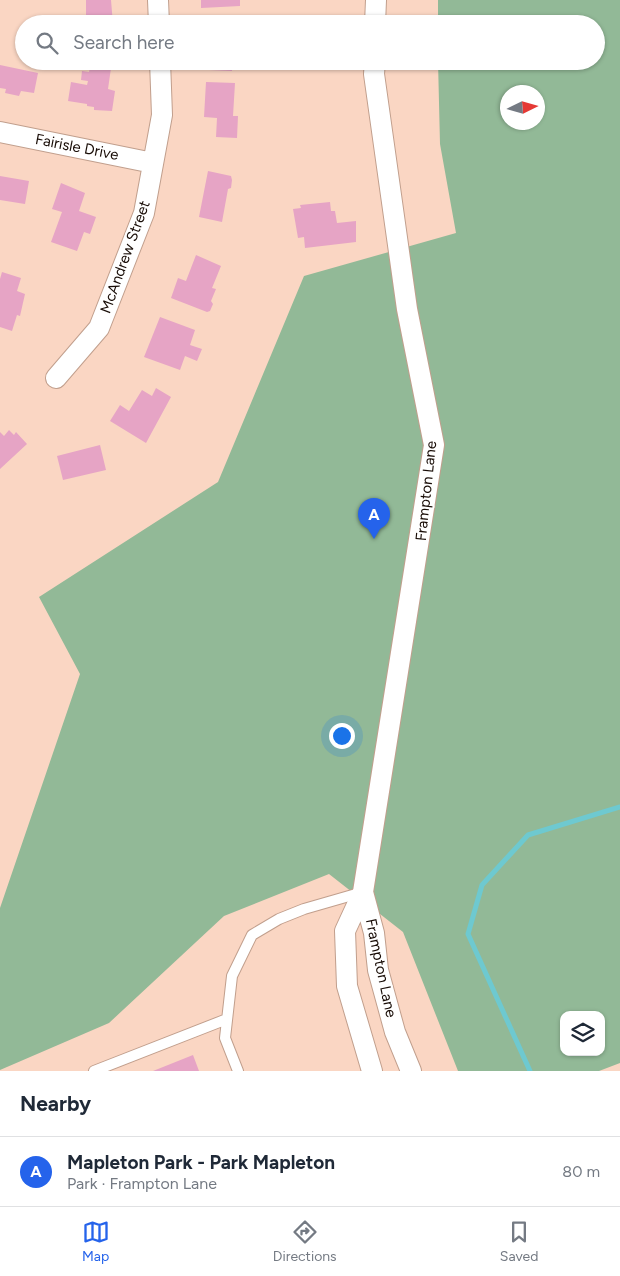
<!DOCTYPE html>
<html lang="en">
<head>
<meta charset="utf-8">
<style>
	body { margin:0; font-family:Figtree,sans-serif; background:#f6f6f7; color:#1f2937 }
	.controls { position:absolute; right:15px; bottom:15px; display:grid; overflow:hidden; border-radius:10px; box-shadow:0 1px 4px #0004 }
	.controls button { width:45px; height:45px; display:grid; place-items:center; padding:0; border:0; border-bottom:1px solid #e0e1e3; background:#fff; color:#1f2937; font:25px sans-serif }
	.compass { position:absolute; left:500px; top:85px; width:45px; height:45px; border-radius:50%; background:#fff; box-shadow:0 1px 4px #0004; rotate:85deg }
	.you { position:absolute; left:341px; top:735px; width:18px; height:18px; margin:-12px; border:4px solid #fff; border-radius:50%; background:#1a73e8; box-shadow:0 0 0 8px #1a73e833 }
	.badge { display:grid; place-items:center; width:32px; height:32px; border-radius:50%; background:#2563eb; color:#fff; font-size:16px; font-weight:700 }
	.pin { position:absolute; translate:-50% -41px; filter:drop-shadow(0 1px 2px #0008) }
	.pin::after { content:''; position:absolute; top:26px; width:18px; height:15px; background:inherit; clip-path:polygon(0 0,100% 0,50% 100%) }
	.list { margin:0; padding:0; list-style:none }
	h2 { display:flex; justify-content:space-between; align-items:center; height:65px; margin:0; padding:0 20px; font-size:21px }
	h2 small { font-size:16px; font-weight:400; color:#747a83 }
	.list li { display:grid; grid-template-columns:32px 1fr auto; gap:15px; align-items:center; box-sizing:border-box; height:70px; padding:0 20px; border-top:1px solid #e0e1e3 }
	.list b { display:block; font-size:19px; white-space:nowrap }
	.list p { margin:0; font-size:16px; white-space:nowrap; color:#747a83 }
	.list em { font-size:16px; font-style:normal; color:#747a83 }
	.icon { flex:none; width:28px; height:28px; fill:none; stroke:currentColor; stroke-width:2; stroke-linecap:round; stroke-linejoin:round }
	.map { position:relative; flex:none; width:620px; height:1071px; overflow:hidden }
	.search { position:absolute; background:#fff; box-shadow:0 1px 4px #0004; left:15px; right:15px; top:15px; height:55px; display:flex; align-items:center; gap:12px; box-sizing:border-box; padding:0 18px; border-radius:28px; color:#747a83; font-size:19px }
	.sheet { height:135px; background:#fff }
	nav { display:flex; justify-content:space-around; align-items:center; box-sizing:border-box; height:70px; border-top:1px solid #e0e1e3; background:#fff; font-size:14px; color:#747a83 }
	nav a { display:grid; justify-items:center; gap:2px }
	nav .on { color:#2563eb }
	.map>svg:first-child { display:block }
</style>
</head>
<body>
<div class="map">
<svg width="620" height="1071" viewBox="0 0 620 1071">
	<rect width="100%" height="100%" fill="#fad6c3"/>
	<!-- green -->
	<path fill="#92b997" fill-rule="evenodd" d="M 438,0 L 620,0 L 620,1063 L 599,1071 L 458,1071 L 403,932 L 329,874 L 224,916 L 109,1023 L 0,1070 L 0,908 L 80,674 L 39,597 L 218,482 L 304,276 L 456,233 L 440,144 L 438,61 L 596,61 L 596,24 L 438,24 ZM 508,92 L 538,92 L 538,122 L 508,122 ZM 564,1015 L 601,1015 L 601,1052 L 564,1052 Z"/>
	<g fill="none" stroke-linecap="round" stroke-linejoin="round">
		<!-- stream -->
		<path stroke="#6ec9d0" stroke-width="5" d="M 530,1071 L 468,934 L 482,885 L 528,835 L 620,807"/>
	</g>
	<!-- building -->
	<path fill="#e6a4c5" d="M 86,0 L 111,0 L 113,24 L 86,24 Z
		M 201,0 L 240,0 L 240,6 L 201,8 Z
		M 231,18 L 231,24 L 200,24 L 200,19 Z
		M 91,61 L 112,61 L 108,89 L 115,91 L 112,111 L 94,110 L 94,107 L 87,106 L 87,104 L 68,101 L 71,82 L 87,85 L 88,81 L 81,80 L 82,71 L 89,72 Z
		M 208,61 L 228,61 L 228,66 L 232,66 L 232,71 L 209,70 Z
		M 0,65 L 38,73 L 34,93 L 21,91 L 19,96 L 5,93 L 6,89 L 0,88 Z
		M 206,82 L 235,83 L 233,116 L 238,116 L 237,138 L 216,137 L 217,118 L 204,117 Z
		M 208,171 L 231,176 L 232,180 L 231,188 L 228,189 L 222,222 L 199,217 Z
		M 0,176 L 29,181 L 25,204 L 0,200 Z
		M 61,183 L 85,193 L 79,211 L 96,217 L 90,234 L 84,232 L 77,251 L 51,242 L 62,212 L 52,209 Z
		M 330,202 L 331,211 L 335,211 L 337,223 L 356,221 L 356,242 L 305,248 L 304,237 L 298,238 L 293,209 L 301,208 L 300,205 Z
		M 196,255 L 221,266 L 212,288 L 216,289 L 211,301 L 213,304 L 210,311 L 207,312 L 171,298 L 178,278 L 186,281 Z
		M 2,272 L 21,278 L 17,291 L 25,294 L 20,316 L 17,315 L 12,331 L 0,327 L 0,279 Z
		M 160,317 L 195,330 L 190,345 L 202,349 L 197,361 L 185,356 L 180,370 L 144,357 Z
		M 156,388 L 171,397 L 146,443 L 110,421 L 120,405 L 129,411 L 142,390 L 152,396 Z
		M 9,430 L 14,435 L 16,432 L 27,444 L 0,469 L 0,432 L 4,436 Z
		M 100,445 L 106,470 L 63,480 L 57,456 Z
		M 193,1055 L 199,1071 L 153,1071 Z"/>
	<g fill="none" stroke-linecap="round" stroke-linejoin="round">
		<!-- service casing -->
		<g stroke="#c19f8d" stroke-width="12">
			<path id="service" d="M 94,1071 L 227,1019
				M 238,1071 L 225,1038 L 232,976 L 252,935 L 279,919 L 304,909 L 363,892"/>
		</g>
		<!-- minor casing -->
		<g stroke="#c19f8d" stroke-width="22">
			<path id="minor" d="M 158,0 L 159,24
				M 375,24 L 376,0
				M 0,132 L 153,163
				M 56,378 L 99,328 L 144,213 L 162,115 L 160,61
				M 363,892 L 374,933 L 378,970 L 395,1032 L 411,1071
				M 372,1071 L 347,986 L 345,931 L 363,892 L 434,445 L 407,309 L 374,74 L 375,61"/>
		</g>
		<!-- service -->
		<use href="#service" stroke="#fff" stroke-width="10"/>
		<!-- minor -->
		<use href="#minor" stroke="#fff" stroke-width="20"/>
	</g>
	<g text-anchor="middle" stroke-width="4" stroke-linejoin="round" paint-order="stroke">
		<!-- street labels -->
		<g font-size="15" fill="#180c06" stroke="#fff">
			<text transform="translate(77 147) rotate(11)" y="5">Fairisle Drive</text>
			<text transform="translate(125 257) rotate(-70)" y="5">McAndrew Street</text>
			<text transform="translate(426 491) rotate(-84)" y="5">Frampton Lane</text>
			<text transform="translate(381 968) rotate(78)" y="5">Frampton Lane</text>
		</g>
	</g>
</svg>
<div class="controls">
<button><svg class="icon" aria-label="layers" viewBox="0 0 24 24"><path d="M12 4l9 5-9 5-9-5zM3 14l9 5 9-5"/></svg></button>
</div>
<svg class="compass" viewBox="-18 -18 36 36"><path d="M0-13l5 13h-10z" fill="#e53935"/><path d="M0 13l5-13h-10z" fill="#747a83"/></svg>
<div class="you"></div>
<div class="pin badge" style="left:374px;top:539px">A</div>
<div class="search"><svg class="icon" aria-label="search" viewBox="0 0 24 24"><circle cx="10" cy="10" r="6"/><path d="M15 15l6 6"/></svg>Search here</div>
</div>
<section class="sheet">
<h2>Nearby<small></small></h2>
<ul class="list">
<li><span class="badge">A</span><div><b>Mapleton Park - Park Mapleton</b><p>Park · Frampton Lane</p></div><em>80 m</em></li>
</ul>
</section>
<nav>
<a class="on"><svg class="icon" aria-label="map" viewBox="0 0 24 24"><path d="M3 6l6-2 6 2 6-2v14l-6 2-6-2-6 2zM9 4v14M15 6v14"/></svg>Map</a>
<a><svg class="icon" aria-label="directions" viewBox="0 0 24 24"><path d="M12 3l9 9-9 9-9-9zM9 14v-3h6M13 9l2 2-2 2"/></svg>Directions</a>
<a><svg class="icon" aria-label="saved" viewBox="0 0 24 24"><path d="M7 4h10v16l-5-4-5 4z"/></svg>Saved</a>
</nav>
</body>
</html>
